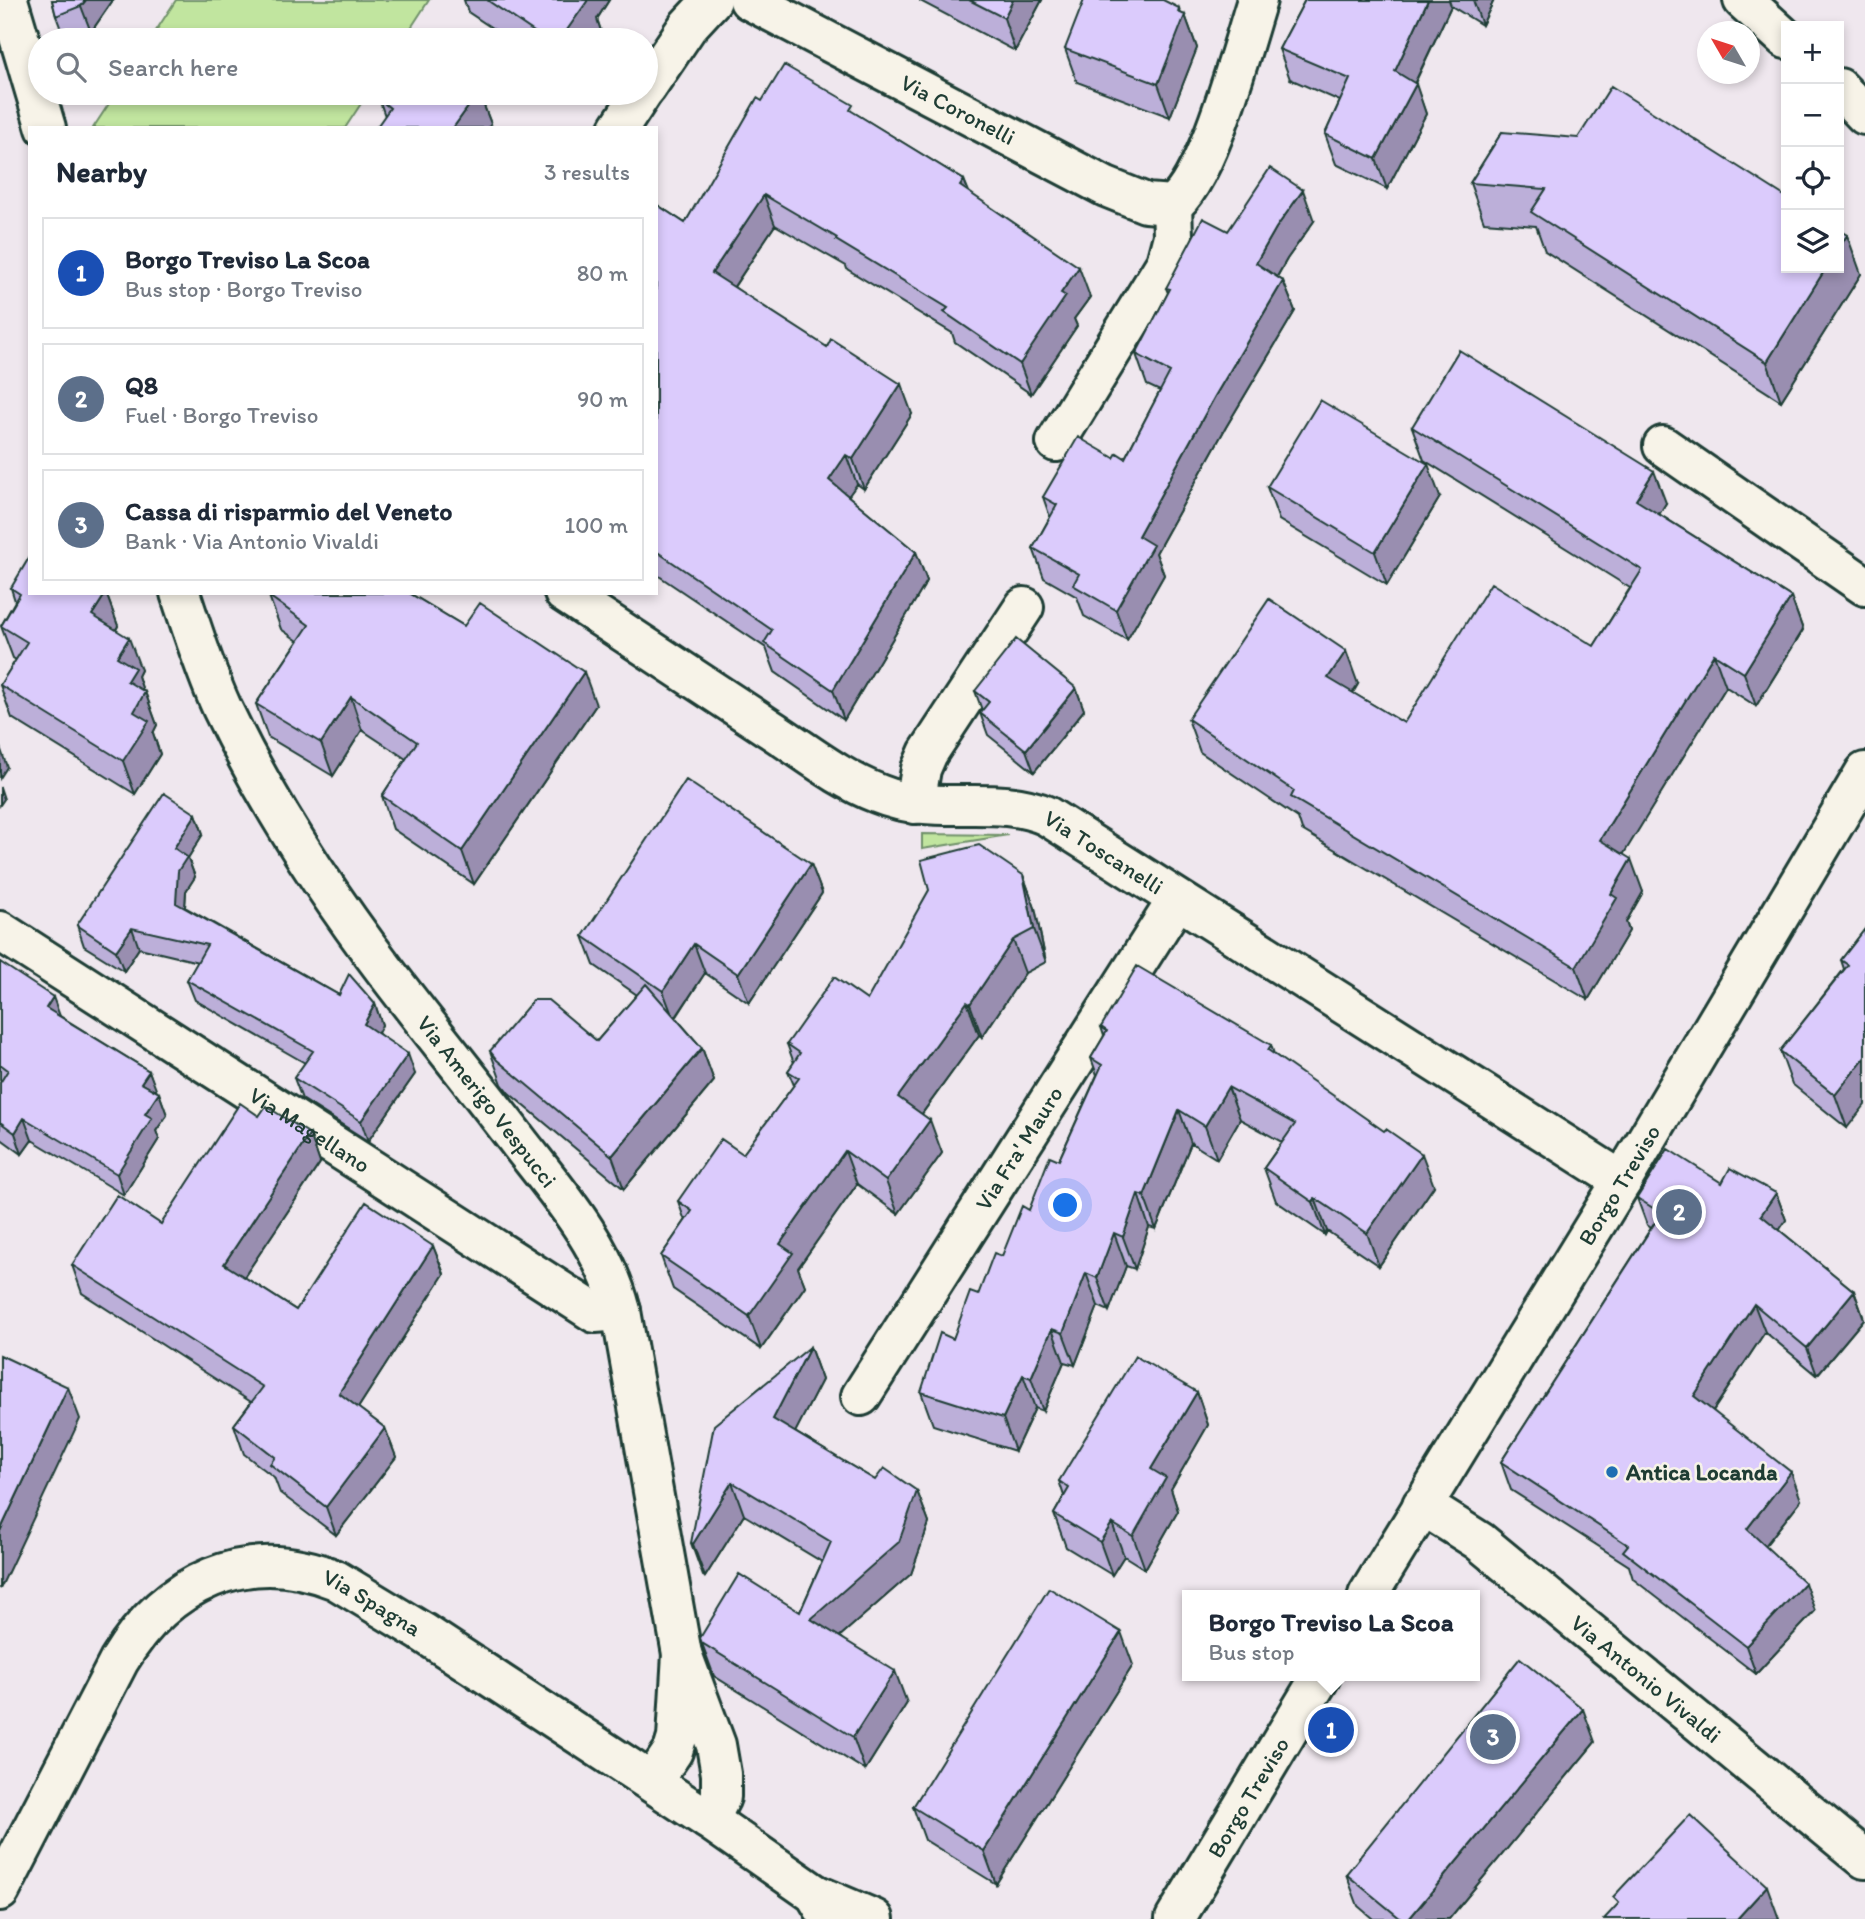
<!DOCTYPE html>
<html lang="en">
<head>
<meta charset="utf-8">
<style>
	body { margin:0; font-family:Itim,sans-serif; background:#f2f2f3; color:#1f2937 }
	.controls { position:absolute; right:21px; top:21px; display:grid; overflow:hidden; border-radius:0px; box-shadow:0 4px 10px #0003 }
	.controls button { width:63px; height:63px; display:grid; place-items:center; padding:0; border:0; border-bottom:2px solid #e0e1e3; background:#fff; color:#1f2937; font:35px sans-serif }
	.compass { position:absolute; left:1697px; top:21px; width:63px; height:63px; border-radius:50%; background:#fff; box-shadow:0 4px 10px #0003; rotate:309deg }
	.you { position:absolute; left:1066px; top:1206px; width:24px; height:24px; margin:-18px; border:5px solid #fff; border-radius:50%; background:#1a73e8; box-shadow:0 0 0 10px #1a73e833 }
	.badge { display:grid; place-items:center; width:46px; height:46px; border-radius:50%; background:#1f6fb2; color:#fff; font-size:23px; font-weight:700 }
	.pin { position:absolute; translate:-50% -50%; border:4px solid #fff; box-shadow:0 2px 7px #0006 }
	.popup { position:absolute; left:1182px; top:1590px; width:298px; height:91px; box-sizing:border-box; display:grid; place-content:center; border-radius:0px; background:#fff; filter:drop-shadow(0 2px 5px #0005); font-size:23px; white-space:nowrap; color:#747a83 }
	.popup b { font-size:26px; color:#1f2937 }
	.popup::after { content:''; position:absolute; left:50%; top:100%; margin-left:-14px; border:14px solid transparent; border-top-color:#fff }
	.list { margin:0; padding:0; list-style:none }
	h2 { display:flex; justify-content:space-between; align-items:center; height:91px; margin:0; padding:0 28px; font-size:30px }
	h2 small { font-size:23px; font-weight:400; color:#747a83 }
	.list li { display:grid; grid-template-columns:46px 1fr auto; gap:21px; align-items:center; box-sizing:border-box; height:112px; margin:0 14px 14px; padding:0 14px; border:2px solid #e0e1e3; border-radius:0px }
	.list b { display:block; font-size:26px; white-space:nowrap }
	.list p { margin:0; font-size:23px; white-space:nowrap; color:#747a83 }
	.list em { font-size:23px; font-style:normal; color:#747a83 }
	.icon { flex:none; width:38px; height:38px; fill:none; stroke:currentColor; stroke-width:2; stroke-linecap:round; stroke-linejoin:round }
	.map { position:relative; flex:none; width:1865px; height:1919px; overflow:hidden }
	.search { position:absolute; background:#fff; box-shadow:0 4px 10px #0003; left:28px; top:28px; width:630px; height:77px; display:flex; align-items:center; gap:18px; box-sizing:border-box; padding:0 24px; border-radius:38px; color:#747a83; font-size:26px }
	.panel { position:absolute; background:#fff; box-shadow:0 4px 10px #0003; left:28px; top:126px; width:630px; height:469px; border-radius:0px }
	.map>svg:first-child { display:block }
</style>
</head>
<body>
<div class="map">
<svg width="1865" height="1919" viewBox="0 0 1865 1919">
	<rect width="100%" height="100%" fill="#efe7ee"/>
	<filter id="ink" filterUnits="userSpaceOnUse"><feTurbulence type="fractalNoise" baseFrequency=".0143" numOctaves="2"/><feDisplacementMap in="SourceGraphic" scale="14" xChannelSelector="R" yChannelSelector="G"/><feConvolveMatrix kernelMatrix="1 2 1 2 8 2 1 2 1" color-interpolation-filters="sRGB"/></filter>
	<g filter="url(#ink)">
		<!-- green -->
		<path fill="#c1e59f" stroke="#70916a" stroke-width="2" d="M 176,0 L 429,0 L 403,40 L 150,40 Z
			M 116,93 L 368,93 L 345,128 L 93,128 Z
			M 922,834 L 1008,835 L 922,849 Z"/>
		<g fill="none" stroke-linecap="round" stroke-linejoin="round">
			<!-- street casing -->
			<g stroke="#1f3d34" stroke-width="44">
				<g id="street">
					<path d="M 8,0 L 46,128"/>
					<path id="s1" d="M 749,0 L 1106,187 L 1146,203 L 1172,205"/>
					<path d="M 646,88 L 688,26 L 712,0"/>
					<path d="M 619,128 L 642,93"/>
					<path d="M 1172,205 C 1207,183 1243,43 1257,0"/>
					<path d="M 1056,442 L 1166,263 L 1173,236 L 1172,205"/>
					<path d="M 1663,446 L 1865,586"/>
					<path id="s2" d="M 180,593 C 193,632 205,671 222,708 C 267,802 324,890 387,973 C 431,1031 477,1087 521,1145 C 561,1196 605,1247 621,1311 L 682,1654"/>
					<path id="s3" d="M 564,593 C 632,638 701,683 769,728 C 805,751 839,779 879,794 C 935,817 996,793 1047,816 L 1622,1181"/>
					<path d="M 915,804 L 921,769 L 928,753 L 1024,607"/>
					<path id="s4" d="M 0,931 L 595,1313 L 621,1311"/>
					<path id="s5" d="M 861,1396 L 1177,900"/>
					<path id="s6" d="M 1422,1505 L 1479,1541 L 1865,1859"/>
					<path d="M 652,1782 L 673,1751 L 677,1738 L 682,1654 L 716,1745 L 721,1774 L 721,1797 L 709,1820"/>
					<path id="s7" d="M 0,1891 L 119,1661 C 166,1583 246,1543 336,1580 L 422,1632 L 709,1820 L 815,1894 L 830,1919"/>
				</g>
			</g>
			<!-- secondary casing -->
			<g stroke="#1f3d34" stroke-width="44">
				<g id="secondary">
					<path d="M 1743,0 L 1786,39"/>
					<path d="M 1839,88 L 1865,115"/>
					<path id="s8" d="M 1368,1595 L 1622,1181 L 1865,772"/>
					<path d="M 815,1894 L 874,1919"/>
					<path id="s9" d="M 1175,1919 L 1321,1676"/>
				</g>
			</g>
			<!-- street -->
			<use href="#street" stroke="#f7f3e8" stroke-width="38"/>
			<!-- secondary -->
			<use href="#secondary" stroke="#f7f3e8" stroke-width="38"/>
		</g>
		<!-- wall -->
		<path fill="#bcafd9" stroke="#1f3d34" stroke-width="2" d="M 52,0 L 113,0 L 91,32 L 71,40 L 65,40 L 56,16 Z
			M 464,0 L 609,0 L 597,19 L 601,31 L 594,40 L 510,40 L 468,12 Z
			M 920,0 L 1042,0 L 1015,51 L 920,1 Z
			M 1305,0 L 1494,0 L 1482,25 L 1451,6 L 1415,83 L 1426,114 L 1387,189 L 1336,164 L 1325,134 L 1340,101 L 1290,79 L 1279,49 Z
			M 1181,14 L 1185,15 L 1197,48 L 1170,117 L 1077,82 L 1065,49 Z
			M 384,93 L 479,93 L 491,124 L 385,116 L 379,99 Z
			M 762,101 L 856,114 L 964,180 L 969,192 L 1090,297 L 1074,319 L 1077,326 L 1031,394 L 955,342 L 952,333 L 847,269 L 846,266 L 775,225 L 734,287 L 912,414 L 864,489 L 857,484 L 848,496 L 916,552 L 927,581 L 844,720 L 775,672 L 766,648 L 656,574 L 656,204 L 685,223 Z
			M 1502,132 L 1861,274 L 1781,401 L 1545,251 L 1536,226 L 1484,222 L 1470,183 Z
			M 1314,221 L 1287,259 L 1277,277 L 1283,281 L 1295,311 L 1226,427 L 1156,553 L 1164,575 L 1127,640 L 1084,616 L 1077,597 L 1044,578 L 1033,548 L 1050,517 L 1043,497 L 1114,458 L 1125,458 L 1160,391 L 1147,385 L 1136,354 L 1168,293 L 1166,288 L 1228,231 Z
			M 1412,427 L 1666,503 L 1659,514 L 1791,597 L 1803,630 L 1756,706 L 1726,687 L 1623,854 L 1643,892 L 1626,922 L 1629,931 L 1588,1000 L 1302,830 L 1298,818 L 1200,752 L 1188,719 L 1358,684 L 1353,693 L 1404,723 L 1594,646 L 1630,588 L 1424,460 Z
			M 1267,487 L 1440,497 L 1387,585 L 1279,520 Z
			M 11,588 L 106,593 L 118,626 L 116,630 L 141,670 L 138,676 L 143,691 L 145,692 L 157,725 L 153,733 L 160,754 L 135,794 L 12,718 L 0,685 L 16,660 L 13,658 L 1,626 L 15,601 Z
			M 268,593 L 409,593 L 596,705 L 474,884 L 393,829 L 382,796 L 406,759 L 362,730 L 333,776 L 268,737 L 256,704 L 298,641 L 281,629 L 269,596 L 270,595 Z
			M 1076,688 L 1084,710 L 1034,772 L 988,735 L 980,713 L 982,710 L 975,691 Z
			M 196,814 L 203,834 L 188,858 L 195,877 L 186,891 L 185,907 L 339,995 L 375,1004 L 382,1025 L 378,1033 L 415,1074 L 368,1141 L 302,1099 L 294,1078 L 305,1063 L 195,1000 L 187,980 L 198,962 L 139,948 L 124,971 L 84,946 L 77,925 Z
			M 811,864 L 822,893 L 749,1003 L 705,973 L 676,1018 L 702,1048 L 714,1081 L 624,1189 L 509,1093 L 502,1084 L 490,1051 L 597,1041 L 637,995 L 594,965 L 583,936 Z
			M 1023,875 L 1035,908 L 1046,962 L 1025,973 L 982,1037 L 979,1035 L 922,1114 L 942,1153 L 898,1214 L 857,1184 L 798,1268 L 805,1286 L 761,1349 L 673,1289 L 661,1256 L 685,1221 L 678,1201 L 743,1154 L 794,1085 L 788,1071 L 794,1063 L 787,1044 L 867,1000 Z
			M 1865,929 L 1847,1128 L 1792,1084 L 1780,1051 L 1844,969 L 1841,960 Z
			M 0,962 L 60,1016 L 149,1071 L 156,1092 L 159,1093 L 167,1115 L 156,1131 L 159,1139 L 124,1195 L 32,1140 L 22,1154 L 0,1138 L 0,1083 L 1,1081 L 0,1080 Z
			M 1101,1027 L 1271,1045 L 1274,1054 L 1434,1186 L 1379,1266 L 1327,1231 L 1325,1235 L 1276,1201 L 1264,1168 L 1282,1142 L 1240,1119 L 1217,1159 L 1191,1143 L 1156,1229 L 1149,1227 L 1135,1269 L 1126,1266 L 1109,1311 L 1098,1306 L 1075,1365 L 1064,1362 L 1043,1411 L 1035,1408 L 1015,1451 L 933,1425 L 921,1392 L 1059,1160 L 1097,1075 L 1091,1058 L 1104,1036 Z
			M 259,1116 L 310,1134 L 320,1163 L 244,1277 L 296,1310 L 433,1246 L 444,1274 L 358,1408 L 385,1428 L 396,1457 L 336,1535 L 280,1493 L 274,1477 L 244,1454 L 234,1425 L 251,1402 L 82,1293 L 72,1265 L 161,1224 Z
			M 1722,1183 L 1776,1193 L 1786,1220 L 1779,1230 L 1854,1291 L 1864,1319 L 1817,1375 L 1765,1332 L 1713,1411 L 1801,1500 L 1765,1546 L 1815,1611 L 1756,1674 L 1633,1579 L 1629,1566 L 1511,1490 L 1501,1462 L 1651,1228 L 1647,1225 L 1637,1198 Z
			M 810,1347 L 822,1380 L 795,1432 L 875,1480 L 917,1491 L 929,1523 L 911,1574 L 840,1636 L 907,1703 L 865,1770 L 714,1676 L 700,1638 L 800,1612 L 822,1562 L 744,1515 L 705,1577 L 703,1576 L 691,1543 Z
			M 1197,1392 L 1208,1425 L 1171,1489 L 1178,1511 L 1145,1569 L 1124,1556 L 1112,1575 L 1066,1547 L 1054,1514 L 1064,1496 L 1059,1481 Z
			M 1133,1665 L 996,1884 L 925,1840 L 913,1807 Z
			M 1595,1742 L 1449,1919 L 1373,1919 L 1358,1906 L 1346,1874 Z"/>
		<!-- shaded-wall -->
		<path fill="#998eb0" stroke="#1f3d34" stroke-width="2" d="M 86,0 L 113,0 L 91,32 L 81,6 Z
			M 583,0 L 609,0 L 597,19 L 601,31 L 594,40 L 560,40 Z
			M 1013,0 L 1042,0 L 1015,51 L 1004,18 Z
			M 1428,0 L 1449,0 L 1451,6 L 1406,101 L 1395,71 Z
			M 1473,0 L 1494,0 L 1482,25 Z
			M 1179,8 L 1183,19 L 1185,15 L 1197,48 L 1170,117 L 1158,84 Z
			M 1416,84 L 1426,114 L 1387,189 L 1376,159 Z
			M 478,93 L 479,93 L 491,124 L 488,128 L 453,128 Z
			M 964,180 L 975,209 L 960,186 Z
			M 1303,190 L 1314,221 L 1287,259 L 1267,294 L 1256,263 L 1276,228 Z
			M 764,195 L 775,225 L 723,303 L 712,273 Z
			M 1847,235 L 1861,274 L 1781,401 L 1767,362 L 1826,268 L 1839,268 L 1839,248 Z
			M 1079,267 L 1090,297 L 1074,319 L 1077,326 L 1031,394 L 1020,364 L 1061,293 Z
			M 1283,281 L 1295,311 L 1226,427 L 1156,553 L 1164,575 L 1127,640 L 1116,610 L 1138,536 L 1215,396 Z
			M 901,384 L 912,414 L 864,489 L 853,459 Z
			M 846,455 L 857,484 L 839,509 L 829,480 Z
			M 1428,464 L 1440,497 L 1387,585 L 1375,552 Z
			M 1654,471 L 1666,503 L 1648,533 L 1636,500 Z
			M 916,552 L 927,581 L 844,720 L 833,690 Z
			M 106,593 L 118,626 L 104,648 L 92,615 Z
			M 1791,597 L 1803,630 L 1756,706 L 1744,673 Z
			M 129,638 L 141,670 L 138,676 L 144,694 L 145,692 L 157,725 L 153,733 L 160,754 L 135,794 L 123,761 L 134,712 L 117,657 Z
			M 1346,651 L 1358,684 L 1340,711 L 1328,678 Z
			M 1714,654 L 1726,687 L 1612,873 L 1600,840 Z
			M 584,672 L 596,705 L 474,884 L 462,851 Z
			M 1076,688 L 1084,710 L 1034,772 L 1026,750 Z
			M 351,697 L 362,730 L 333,776 L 321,743 Z
			M 0,747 L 7,767 L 0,778 Z
			M 0,787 L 4,799 L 0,805 Z
			M 196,814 L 203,834 L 188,858 L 195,877 L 186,891 L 184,923 L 176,903 L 174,848 Z
			M 1631,859 L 1643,892 L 1626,922 L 1629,931 L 1588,1000 L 1576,967 L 1611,894 Z
			M 811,864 L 822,893 L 749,1003 L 738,974 Z
			M 1023,875 L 1035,908 L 1046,962 L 1034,929 Z
			M 132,928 L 139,948 L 124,971 L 116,951 Z
			M 1013,940 L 1025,973 L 982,1037 L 970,1004 Z
			M 694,944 L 705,973 L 674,1020 L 663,991 Z
			M 53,997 L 61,1019 L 46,1008 Z
			M 967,1002 L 979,1035 L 910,1130 L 898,1097 Z
			M 375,1004 L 382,1025 L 372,1044 L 364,1024 Z
			M 702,1048 L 714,1081 L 624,1189 L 612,1156 Z
			M 408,1054 L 415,1074 L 368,1141 L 361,1121 Z
			M 1865,1057 L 1865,1105 L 1847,1128 L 1835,1095 Z
			M 149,1071 L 157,1092 L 141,1083 Z
			M 1228,1087 L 1240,1119 L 1217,1159 L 1205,1126 Z
			M 159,1093 L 167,1115 L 156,1131 L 159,1139 L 124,1195 L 117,1174 L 145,1114 Z
			M 1179,1110 L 1191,1143 L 1156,1229 L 1144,1196 Z
			M 24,1118 L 32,1140 L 22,1154 L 15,1133 Z
			M 930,1120 L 942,1153 L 898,1214 L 886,1181 Z
			M 310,1134 L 320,1163 L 234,1292 L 224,1264 Z
			M 845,1151 L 857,1184 L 798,1268 L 805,1286 L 761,1349 L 749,1316 L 780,1244 Z
			M 1422,1154 L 1434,1186 L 1379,1266 L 1367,1233 Z
			M 1776,1193 L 1786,1220 L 1771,1243 L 1761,1215 Z
			M 1138,1194 L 1149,1227 L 1135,1269 L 1123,1237 Z
			M 1315,1198 L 1327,1231 L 1325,1235 L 1313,1202 Z
			M 1114,1233 L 1126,1266 L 1109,1311 L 1097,1278 Z
			M 433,1246 L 444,1274 L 349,1422 L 339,1393 Z
			M 1086,1273 L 1098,1306 L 1075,1365 L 1063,1333 Z
			M 1854,1291 L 1864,1319 L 1817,1375 L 1807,1348 Z
			M 1754,1304 L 1765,1332 L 1704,1424 L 1694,1396 Z
			M 1052,1329 L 1064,1362 L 1043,1411 L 1031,1378 Z
			M 810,1347 L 822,1380 L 785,1452 L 773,1419 Z
			M 1023,1375 L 1035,1408 L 1015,1451 L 1003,1418 Z
			M 68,1387 L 80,1419 L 0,1589 L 0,1531 Z
			M 1197,1392 L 1208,1425 L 1171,1489 L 1178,1511 L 1145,1569 L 1133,1536 L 1151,1469 Z
			M 385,1428 L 396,1457 L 336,1535 L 326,1507 Z
			M 1791,1472 L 1801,1500 L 1757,1556 L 1747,1529 Z
			M 732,1482 L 744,1515 L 705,1577 L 693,1544 Z
			M 917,1491 L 929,1523 L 911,1574 L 823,1651 L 811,1619 Z
			M 1112,1523 L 1124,1556 L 1112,1575 L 1100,1542 Z
			M 1805,1583 L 1815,1611 L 1756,1674 L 1746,1646 Z
			M 1121,1632 L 1133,1665 L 996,1884 L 984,1851 Z
			M 895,1671 L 907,1703 L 865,1770 L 853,1737 Z
			M 1583,1709 L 1595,1742 L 1449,1919 L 1409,1919 Z
			M 1767,1886 L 1779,1919 L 1737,1919 Z"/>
		<!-- building -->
		<path fill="#dbcbfc" stroke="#1f3d34" stroke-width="2" d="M 52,0 L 86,0 L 81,6 L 56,16 Z
			M 487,0 L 588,0 L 560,40 L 546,40 Z
			M 969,0 L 1013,0 L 1004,18 Z
			M 1084,0 L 1163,0 L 1179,8 L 1178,12 L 1185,15 L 1158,84 L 1065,49 Z
			M 1305,0 L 1428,0 L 1395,71 L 1416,84 L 1376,159 L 1325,134 L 1350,79 L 1279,49 Z
			M 784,65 L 853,105 L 850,110 L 964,180 L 960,186 L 1079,267 L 1061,293 L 1066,296 L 1020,364 L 944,312 L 948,308 L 836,240 L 837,238 L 764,195 L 712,273 L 827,347 L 831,339 L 901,384 L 853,459 L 846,455 L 829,480 L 916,552 L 833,690 L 764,643 L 772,630 L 656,551 L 656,204 L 685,223 L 757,98 L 762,101 Z
			M 1611,86 L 1786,197 L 1786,268 L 1826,268 L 1767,362 L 1531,212 L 1546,189 L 1470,183 L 1502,132 L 1578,138 Z
			M 384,93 L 478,93 L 453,128 L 376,128 L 390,108 L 379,99 Z
			M 1270,168 L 1303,190 L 1276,228 L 1256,263 L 1283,281 L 1215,396 L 1138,536 L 1153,545 L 1116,610 L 1073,585 L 1079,574 L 1033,548 L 1057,505 L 1043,497 L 1078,437 L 1114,458 L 1117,453 L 1125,458 L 1170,372 L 1136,354 L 1170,289 L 1166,288 L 1203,218 L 1228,231 Z
			M 1839,230 L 1847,235 L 1839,248 Z
			M 1459,350 L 1654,471 L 1636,500 L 1791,597 L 1744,673 L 1714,654 L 1600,840 L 1631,859 L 1611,894 L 1617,898 L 1576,967 L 1291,797 L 1294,791 L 1188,719 L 1269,599 L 1346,651 L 1328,678 L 1404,723 L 1491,583 L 1594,646 L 1642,570 L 1412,427 Z
			M 1320,400 L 1428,464 L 1375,552 L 1267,487 Z
			M 30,556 L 30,593 L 106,593 L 92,615 L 129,638 L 117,657 L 135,668 L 127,681 L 145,692 L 134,712 L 149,721 L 123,761 L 0,685 L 27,642 L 1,626 L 20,594 L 11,588 Z
			M 271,593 L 409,593 L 464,626 L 480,603 L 584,672 L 462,851 L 382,796 L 417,742 L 351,697 L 321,743 L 256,704 L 309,625 L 269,596 Z
			M 1016,639 L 1076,688 L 1026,750 L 980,713 L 989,702 L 975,691 Z
			M 686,780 L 811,864 L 738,974 L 694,944 L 663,991 L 583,936 Z
			M 164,793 L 196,814 L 174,848 L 187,857 L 178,871 L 176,903 L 339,995 L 349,974 L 375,1004 L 364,1024 L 408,1054 L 361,1121 L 294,1078 L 313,1051 L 187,980 L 207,945 L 132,928 L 116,951 L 77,925 Z
			M 979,845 L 1023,875 L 1034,929 L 1013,940 L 970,1004 L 967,1002 L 898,1097 L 930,1120 L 886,1181 L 845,1151 L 780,1244 L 793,1253 L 749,1316 L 661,1256 L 692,1211 L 678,1201 L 721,1139 L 743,1154 L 799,1078 L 788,1071 L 800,1053 L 787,1044 L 834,977 L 867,1000 L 929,890 L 921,860 Z
			M 1865,929 L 1865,1057 L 1835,1095 L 1780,1051 L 1848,965 L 1841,960 Z
			M 0,962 L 53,997 L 46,1008 L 149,1071 L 141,1083 L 159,1093 L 145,1114 L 152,1118 L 117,1174 L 24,1118 L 15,1133 L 0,1122 L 0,1083 L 8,1070 L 0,1064 Z
			M 1137,966 L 1271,1045 L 1268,1050 L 1384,1131 L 1386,1129 L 1422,1154 L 1367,1233 L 1315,1198 L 1313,1202 L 1264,1168 L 1295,1124 L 1228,1087 L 1205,1126 L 1179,1110 L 1144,1196 L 1138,1194 L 1123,1237 L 1114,1233 L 1097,1278 L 1086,1273 L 1063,1333 L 1052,1329 L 1031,1378 L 1023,1375 L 1003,1418 L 921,1392 L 940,1333 L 953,1339 L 970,1292 L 978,1295 L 994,1253 L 1002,1256 L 1022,1206 L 1029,1210 L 1050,1156 L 1059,1160 L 1102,1065 L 1091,1058 L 1107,1031 L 1101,1027 Z
			M 646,984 L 702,1048 L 612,1156 L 497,1060 L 490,1051 L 533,1000 L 548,1000 L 597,1041 Z
			M 240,1103 L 259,1116 L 266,1106 L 310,1134 L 224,1264 L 296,1310 L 366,1202 L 433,1246 L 339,1393 L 385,1428 L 326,1507 L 270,1464 L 275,1457 L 234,1425 L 263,1387 L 72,1265 L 117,1195 L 161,1224 Z
			M 1668,1149 L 1722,1183 L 1730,1168 L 1776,1193 L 1761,1215 L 1854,1291 L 1807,1348 L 1754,1304 L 1694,1396 L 1791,1472 L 1747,1529 L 1805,1583 L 1746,1646 L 1623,1551 L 1628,1545 L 1501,1462 L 1661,1213 L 1637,1198 Z
			M 810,1347 L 773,1419 L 875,1480 L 884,1468 L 917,1491 L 899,1542 L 811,1619 L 895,1671 L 853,1737 L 702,1643 L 700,1638 L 739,1574 L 800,1612 L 831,1542 L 732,1482 L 693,1544 L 691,1543 L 714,1425 Z
			M 0,1355 L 68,1387 L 0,1531 Z
			M 1135,1356 L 1197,1392 L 1151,1469 L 1166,1478 L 1133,1536 L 1112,1523 L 1100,1542 L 1054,1514 L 1069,1488 L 1059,1481 Z
			M 1049,1588 L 1121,1632 L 984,1851 L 913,1807 Z
			M 1520,1658 L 1583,1709 L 1409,1919 L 1401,1919 L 1346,1874 Z
			M 1690,1815 L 1767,1886 L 1737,1919 L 1604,1919 L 1619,1903 L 1613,1897 Z"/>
	</g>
	<!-- markers -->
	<circle fill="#1f6fb2" stroke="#f7f3e8" stroke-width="2.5" cx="1612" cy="1472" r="7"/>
	<g text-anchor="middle" stroke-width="5" stroke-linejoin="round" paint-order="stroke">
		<!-- street labels -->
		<g font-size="23" fill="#1f3d34" stroke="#f7f3e8">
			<text dy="8" stroke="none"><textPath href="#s1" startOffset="236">Via Coronelli</textPath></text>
			<text dy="8" stroke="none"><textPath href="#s3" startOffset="612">Via Toscanelli</textPath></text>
			<text dy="8" stroke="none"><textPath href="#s2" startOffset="598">Via Amerigo Vespucci</textPath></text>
			<text dy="8" stroke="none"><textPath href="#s4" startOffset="368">Via Magellano</textPath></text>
			<text dy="8" stroke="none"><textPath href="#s5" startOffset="294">Via Fra' Mauro</textPath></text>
			<text dy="8" stroke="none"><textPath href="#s8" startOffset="481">Borgo Treviso</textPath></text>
			<text dy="8" stroke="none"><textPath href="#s7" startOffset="556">Via Spagna</textPath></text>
			<text dy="8" stroke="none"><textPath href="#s6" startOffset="284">Via Antonio Vivaldi</textPath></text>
			<text dy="8" stroke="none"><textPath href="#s9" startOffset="142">Borgo Treviso</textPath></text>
		</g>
		<!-- poi labels -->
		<g font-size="23" font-weight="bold" fill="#1f3d34" stroke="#f7f3e8" text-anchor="start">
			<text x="1626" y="1480">Antica Locanda</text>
		</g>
	</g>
</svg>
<div class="controls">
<button>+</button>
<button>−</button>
<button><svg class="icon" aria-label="locate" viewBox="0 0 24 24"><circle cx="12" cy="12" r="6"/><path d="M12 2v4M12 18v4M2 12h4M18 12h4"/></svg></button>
<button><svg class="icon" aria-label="layers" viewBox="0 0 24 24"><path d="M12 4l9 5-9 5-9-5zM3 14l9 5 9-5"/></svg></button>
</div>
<svg class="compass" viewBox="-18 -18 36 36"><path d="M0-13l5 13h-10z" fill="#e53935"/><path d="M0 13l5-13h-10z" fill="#747a83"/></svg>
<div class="you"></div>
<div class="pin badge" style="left:1331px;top:1730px;background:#1a4fb4">1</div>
<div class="popup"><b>Borgo Treviso La Scoa</b>Bus stop</div>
<div class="pin badge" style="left:1679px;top:1212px;background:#5c6f8a">2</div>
<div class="pin badge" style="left:1493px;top:1737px;background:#5c6f8a">3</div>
<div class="search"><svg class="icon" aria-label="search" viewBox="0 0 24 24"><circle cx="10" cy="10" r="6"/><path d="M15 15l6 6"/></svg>Search here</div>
<section class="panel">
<h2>Nearby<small>3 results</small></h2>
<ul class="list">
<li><span class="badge" style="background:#1a4fb4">1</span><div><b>Borgo Treviso La Scoa</b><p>Bus stop · Borgo Treviso</p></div><em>80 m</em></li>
<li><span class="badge" style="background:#5c6f8a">2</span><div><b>Q8</b><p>Fuel · Borgo Treviso</p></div><em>90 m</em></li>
<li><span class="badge" style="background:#5c6f8a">3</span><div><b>Cassa di risparmio del Veneto</b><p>Bank · Via Antonio Vivaldi</p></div><em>100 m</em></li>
</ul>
</section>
</div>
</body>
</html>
